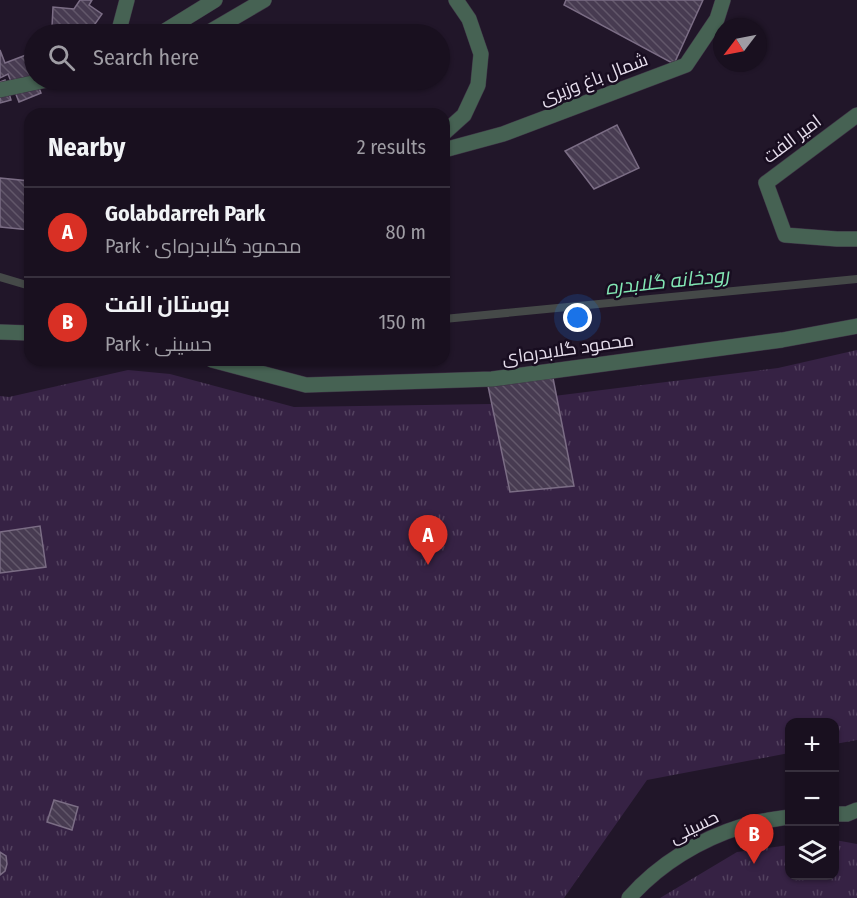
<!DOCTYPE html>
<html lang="en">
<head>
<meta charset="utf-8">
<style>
	body { margin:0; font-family:"Fira Sans Condensed",Cairo,sans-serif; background:#221928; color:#f1f3f6 }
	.controls { position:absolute; right:18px; bottom:18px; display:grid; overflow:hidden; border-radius:12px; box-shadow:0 2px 4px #0004 }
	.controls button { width:54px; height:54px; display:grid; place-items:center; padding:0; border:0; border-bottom:2px solid #37303d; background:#19101f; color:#f1f3f6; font:30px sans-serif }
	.compass { position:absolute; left:713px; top:18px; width:54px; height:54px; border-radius:50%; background:#19101f; box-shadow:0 2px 4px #0004; rotate:238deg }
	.you { position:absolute; left:578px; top:318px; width:21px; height:21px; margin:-15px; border:4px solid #fff; border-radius:50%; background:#1a73e8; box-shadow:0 0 0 9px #1a73e833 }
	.badge { display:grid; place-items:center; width:39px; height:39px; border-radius:50%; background:#d93025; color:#fff; font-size:20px; font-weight:700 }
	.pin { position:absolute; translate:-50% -50px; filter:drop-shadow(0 2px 3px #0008) }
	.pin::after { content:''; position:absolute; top:32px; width:21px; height:18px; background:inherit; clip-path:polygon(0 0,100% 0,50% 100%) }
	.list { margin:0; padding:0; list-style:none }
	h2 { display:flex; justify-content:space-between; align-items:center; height:78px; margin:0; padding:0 24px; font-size:26px }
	h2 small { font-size:20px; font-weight:400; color:#9f9da4 }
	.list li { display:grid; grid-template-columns:39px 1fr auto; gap:18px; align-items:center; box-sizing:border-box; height:90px; padding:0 24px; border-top:2px solid #37303d }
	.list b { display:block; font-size:22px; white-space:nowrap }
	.list p { margin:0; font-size:20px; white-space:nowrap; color:#9f9da4 }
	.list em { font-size:20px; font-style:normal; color:#9f9da4 }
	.icon { flex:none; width:33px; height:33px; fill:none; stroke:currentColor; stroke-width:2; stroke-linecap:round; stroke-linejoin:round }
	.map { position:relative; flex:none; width:857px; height:898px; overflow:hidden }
	.search { position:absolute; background:#19101f; box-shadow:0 2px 4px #0004; left:24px; top:24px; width:426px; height:66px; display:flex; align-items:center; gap:15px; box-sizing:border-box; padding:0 21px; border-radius:33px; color:#9f9da4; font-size:22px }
	.panel { position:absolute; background:#19101f; box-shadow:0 2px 4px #0004; left:24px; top:108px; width:426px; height:258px; border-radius:18px }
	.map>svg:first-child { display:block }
</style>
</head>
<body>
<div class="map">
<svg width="857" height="898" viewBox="0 0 857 898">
	<defs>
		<pattern id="grass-tufts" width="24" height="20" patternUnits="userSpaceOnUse" patternTransform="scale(1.5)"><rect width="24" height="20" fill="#362244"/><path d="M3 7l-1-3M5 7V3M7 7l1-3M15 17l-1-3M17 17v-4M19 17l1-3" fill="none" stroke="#53425f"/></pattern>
		<pattern id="building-back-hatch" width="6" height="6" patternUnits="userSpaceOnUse" patternTransform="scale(1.5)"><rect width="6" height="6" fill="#473b51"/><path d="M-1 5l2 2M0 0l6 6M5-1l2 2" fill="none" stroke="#62576a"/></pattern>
	</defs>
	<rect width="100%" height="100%" fill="#211629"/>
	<!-- grass -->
	<path fill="url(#grass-tufts)" d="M 857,350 L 857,740 L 835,744 L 834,722 L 790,722 L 789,753 L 647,780 L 564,898 L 0,898 L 0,396 L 9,397 L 128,370 L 170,374 L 294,407 L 491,404 L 778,368 Z
		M 835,840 L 857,844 L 857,898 L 660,898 L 737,852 L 789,845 L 790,876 L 834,876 Z"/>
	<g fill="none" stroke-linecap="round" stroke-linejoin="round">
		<!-- stream -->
		<path stroke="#454948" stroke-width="8" d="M 0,277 L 30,286
			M 444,319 L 857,279"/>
	</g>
	<!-- building -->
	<path fill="url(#building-back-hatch)" stroke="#7b6d85" stroke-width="1.5" d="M 80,0 L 92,0 L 89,5 L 102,14 L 88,34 L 75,34 L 66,28 L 52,27 L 53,7 L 74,9 Z
		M 566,0 L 703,0 L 674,64 L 564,5 Z
		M 0,50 L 5,63 L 26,55 L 41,93 L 19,102 L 8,74 L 0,78 Z
		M 5,80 L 11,100 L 0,103 L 0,82 Z
		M 617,125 L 639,168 L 594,189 L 565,151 Z
		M 0,178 L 30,181 L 30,230 L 0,227 Z
		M 553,378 L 574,486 L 510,492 L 488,386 Z
		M 40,526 L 46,567 L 0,573 L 0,532 Z
		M 54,800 L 78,807 L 72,830 L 47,822 Z
		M 0,852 L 6,856 L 7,864 L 5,871 L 0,875 Z"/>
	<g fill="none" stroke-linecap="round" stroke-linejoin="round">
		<!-- minor casing -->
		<g stroke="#3d3244" stroke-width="16">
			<path id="minor" d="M 118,34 L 127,0
				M 160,34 L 215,0
				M 206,34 L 264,0
				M 125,80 L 127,81 L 130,80
				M 0,90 L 47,80
				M 857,115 L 766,183 L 785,235 L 837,239 L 857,239
				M 444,133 L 464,115 L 478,85 L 481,54 L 469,19 L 456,0
				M 444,150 L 503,134 L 686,65 L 717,19 L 723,0
				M 0,332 L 30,333
				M 212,360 L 306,385 L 492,379 L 782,340 L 857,326
				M 834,814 L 847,814 L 857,810
				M 629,898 C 659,864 700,839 743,826 C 758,821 774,819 790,817"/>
		</g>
		<!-- minor -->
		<use href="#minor" stroke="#466253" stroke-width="15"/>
	</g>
	<g text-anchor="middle" stroke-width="5" stroke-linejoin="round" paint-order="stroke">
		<!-- street labels -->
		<g font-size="18" fill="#e6deec" stroke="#180d20">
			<text transform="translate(594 79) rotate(-21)" y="6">شمال باغ وزیری</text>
			<text transform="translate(792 139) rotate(-37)" y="6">امیر الفت</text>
			<text transform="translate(568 349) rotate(-8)" y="6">محمود گلابدره‌ای</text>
			<text transform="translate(694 827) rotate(-26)" y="6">حسینی</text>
		</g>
		<!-- water labels -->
		<g font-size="20" font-style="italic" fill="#82e7b4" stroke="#180d20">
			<text transform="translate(667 281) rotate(-6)" y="7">رودخانه گلابدره</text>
		</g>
	</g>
</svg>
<div class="controls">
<button>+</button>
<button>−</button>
<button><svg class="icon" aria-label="layers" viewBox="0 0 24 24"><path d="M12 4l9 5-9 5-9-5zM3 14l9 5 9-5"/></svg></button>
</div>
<svg class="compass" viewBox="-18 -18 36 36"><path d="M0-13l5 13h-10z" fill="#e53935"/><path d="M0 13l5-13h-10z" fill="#9f9da4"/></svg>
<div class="you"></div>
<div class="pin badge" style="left:428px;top:565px">A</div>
<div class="pin badge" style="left:754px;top:864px">B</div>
<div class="search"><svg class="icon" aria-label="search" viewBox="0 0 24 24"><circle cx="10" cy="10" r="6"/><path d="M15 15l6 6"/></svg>Search here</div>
<section class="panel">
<h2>Nearby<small>2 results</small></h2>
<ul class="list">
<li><span class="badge">A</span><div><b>Golabdarreh Park</b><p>Park · محمود گلابدره‌ای</p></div><em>80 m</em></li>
<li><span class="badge">B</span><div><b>بوستان الفت</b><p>Park · حسینی</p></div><em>150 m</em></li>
</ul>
</section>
</div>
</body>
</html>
